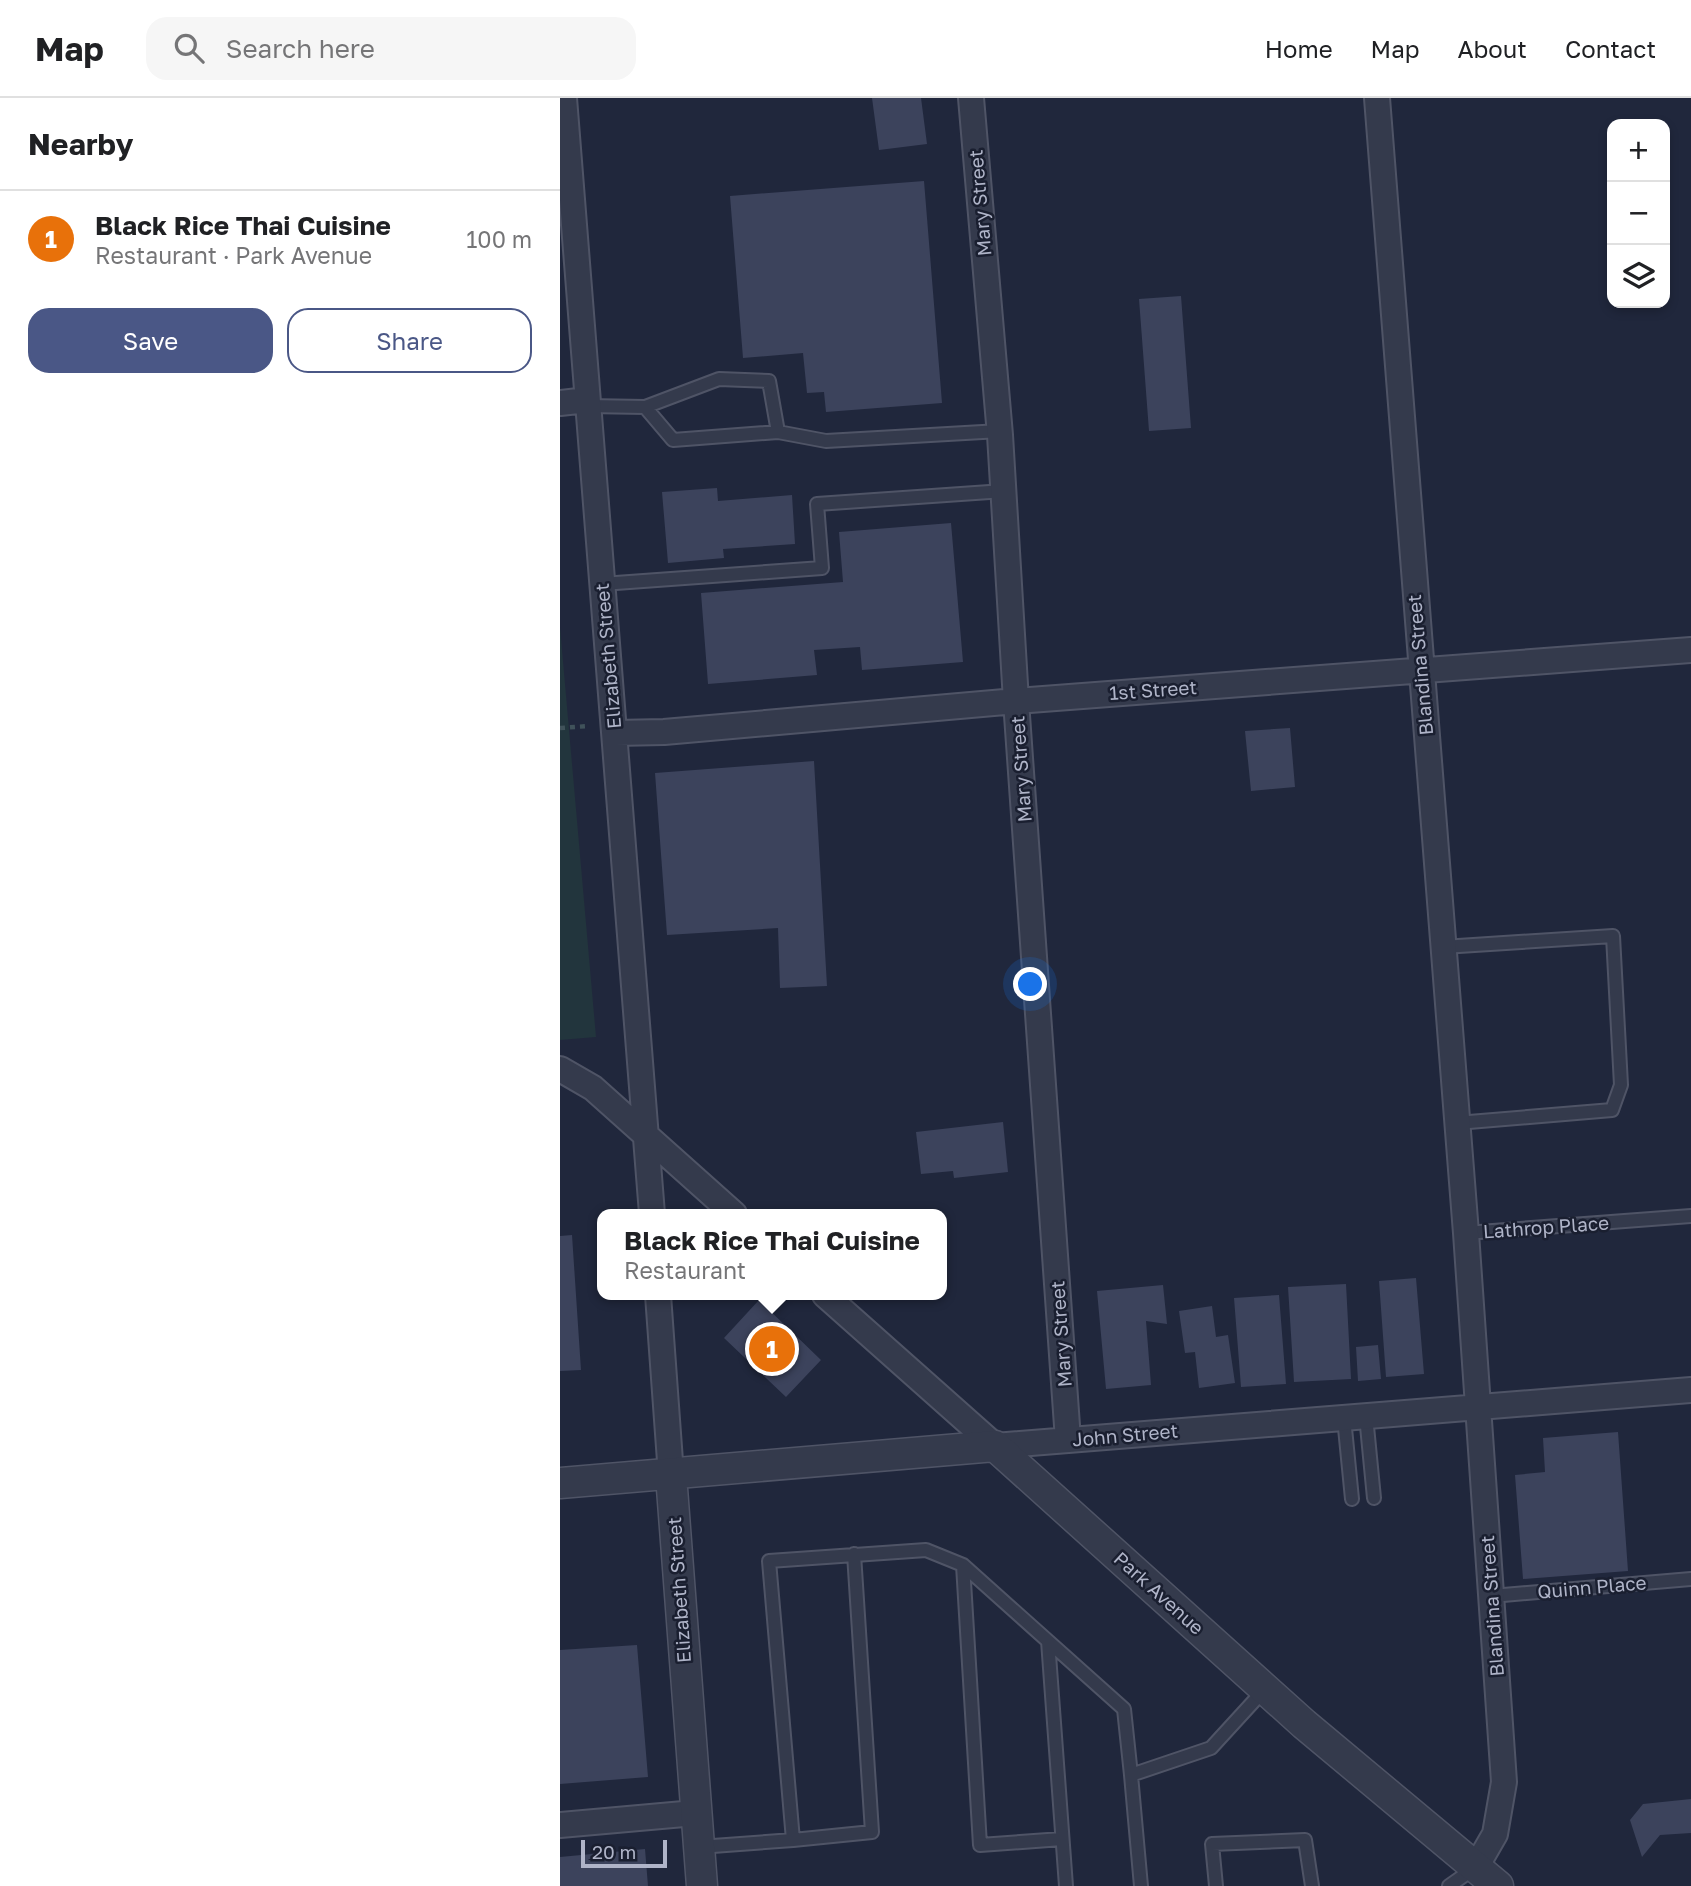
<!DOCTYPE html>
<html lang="en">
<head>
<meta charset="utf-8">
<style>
	body { margin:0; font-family:"Golos Text",sans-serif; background:#f6f6f6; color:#202124 }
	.controls { position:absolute; right:21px; top:21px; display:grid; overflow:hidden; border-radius:14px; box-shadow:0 4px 10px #0003 }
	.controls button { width:63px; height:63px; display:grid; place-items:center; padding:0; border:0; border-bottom:2px solid #e0e0e0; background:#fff; color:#202124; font:35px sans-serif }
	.scale { position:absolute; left:21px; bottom:18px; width:86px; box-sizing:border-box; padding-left:7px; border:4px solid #afb4c8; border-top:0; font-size:19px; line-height:24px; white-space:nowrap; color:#afb4c8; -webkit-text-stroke:5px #1a1f30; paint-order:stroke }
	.you { position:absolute; left:471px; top:887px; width:24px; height:24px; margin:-18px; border:5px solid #fff; border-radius:50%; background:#1a73e8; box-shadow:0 0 0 10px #1a73e833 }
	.badge { display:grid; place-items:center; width:46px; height:46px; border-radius:50%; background:#4a5786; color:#fff; font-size:23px; font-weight:700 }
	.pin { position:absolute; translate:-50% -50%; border:4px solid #fff; box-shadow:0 2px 7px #0006 }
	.popup { position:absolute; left:37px; top:1111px; width:350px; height:91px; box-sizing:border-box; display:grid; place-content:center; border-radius:14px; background:#fff; filter:drop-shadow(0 2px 5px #0005); font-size:23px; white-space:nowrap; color:#757577 }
	.popup b { font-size:26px; color:#202124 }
	.popup::after { content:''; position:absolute; left:50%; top:100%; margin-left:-14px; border:14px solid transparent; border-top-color:#fff }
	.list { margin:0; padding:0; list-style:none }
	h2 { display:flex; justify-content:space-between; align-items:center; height:91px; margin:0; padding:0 28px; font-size:30px }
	h2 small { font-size:23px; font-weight:400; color:#757577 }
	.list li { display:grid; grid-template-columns:46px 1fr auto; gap:21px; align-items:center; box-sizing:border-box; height:98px; padding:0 28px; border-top:2px solid #e0e0e0 }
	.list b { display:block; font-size:26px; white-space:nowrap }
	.list p { margin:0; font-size:23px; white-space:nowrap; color:#757577 }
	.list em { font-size:23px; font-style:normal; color:#757577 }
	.actions { display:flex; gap:14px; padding:21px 28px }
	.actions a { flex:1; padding:16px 0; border:2px solid #4a5786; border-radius:21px; text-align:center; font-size:24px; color:#4a5786 }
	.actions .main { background:#4a5786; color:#fff }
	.icon { flex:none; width:38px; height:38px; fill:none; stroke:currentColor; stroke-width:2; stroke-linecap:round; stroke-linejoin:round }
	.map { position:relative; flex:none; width:1131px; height:1788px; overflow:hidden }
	header { display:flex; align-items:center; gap:42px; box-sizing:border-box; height:98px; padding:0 35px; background:#fff; border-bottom:2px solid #e0e0e0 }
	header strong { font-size:33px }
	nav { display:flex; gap:38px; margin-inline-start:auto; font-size:24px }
	.search { width:490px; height:63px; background:#f6f6f6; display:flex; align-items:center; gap:18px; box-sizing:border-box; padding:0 24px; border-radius:21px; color:#757577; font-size:26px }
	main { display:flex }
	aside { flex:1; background:#fff }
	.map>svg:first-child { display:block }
</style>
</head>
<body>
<header>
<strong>Map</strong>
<div class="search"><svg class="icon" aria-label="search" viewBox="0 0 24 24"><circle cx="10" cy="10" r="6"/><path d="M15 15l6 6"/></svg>Search here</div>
<nav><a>Home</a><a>Map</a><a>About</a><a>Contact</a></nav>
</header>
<main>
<aside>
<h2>Nearby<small></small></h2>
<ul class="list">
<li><span class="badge" style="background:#e8710a">1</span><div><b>Black Rice Thai Cuisine</b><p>Restaurant · Park Avenue</p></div><em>100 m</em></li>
</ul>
<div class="actions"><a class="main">Save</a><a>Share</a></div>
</aside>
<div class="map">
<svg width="1131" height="1788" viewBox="0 0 1131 1788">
	<rect width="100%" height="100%" fill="#20273c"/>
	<!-- green -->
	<path fill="#22353d" d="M 0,529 L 36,939 L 0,942 Z"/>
	<!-- building -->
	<path fill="#3c435c" d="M 312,0 L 361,0 L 367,46 L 319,52 Z
		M 364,83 L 382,305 L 266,314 L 264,294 L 247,295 L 243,255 L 183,260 L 170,98 Z
		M 621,198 L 631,330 L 589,333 L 579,201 Z
		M 157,390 L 158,403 L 232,397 L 235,446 L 163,451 L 164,460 L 108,465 L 102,394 Z
		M 391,425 L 403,564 L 302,572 L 300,549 L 254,552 L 257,577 L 148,586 L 141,495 L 283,484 L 279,434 Z
		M 730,630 L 735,689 L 691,693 L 685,633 Z
		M 254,663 L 267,888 L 220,890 L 218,830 L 107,837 L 95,675 Z
		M 443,1024 L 448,1074 L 394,1080 L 393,1073 L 361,1076 L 356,1034 Z
		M 12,1137 L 21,1272 L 0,1273 L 0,1138 Z
		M 856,1180 L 864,1276 L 826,1279 L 819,1183 Z
		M 786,1186 L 791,1281 L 734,1284 L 728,1189 Z
		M 603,1187 L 607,1226 L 586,1223 L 591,1287 L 546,1291 L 537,1193 Z
		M 719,1197 L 726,1286 L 681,1289 L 674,1200 Z
		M 199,1202 L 261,1262 L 226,1299 L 164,1240 Z
		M 652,1208 L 656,1239 L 668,1237 L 675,1285 L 639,1290 L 635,1254 L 625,1255 L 619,1213 Z
		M 818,1247 L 821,1281 L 798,1283 L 796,1249 Z
		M 1058,1334 L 1068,1473 L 963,1481 L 955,1377 L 985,1374 L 983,1340 Z
		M 77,1547 L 88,1679 L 0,1686 L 0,1552 Z
		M 1131,1701 L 1131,1735 L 1100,1737 L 1082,1759 L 1070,1722 L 1083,1706 Z
		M 85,1751 L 88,1788 L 0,1788 L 0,1759 Z"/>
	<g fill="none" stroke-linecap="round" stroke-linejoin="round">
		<!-- service casing -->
		<g stroke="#4f5466" stroke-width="16">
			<path id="service" d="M 27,308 L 85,309 L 113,342 L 218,334 L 209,283 L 159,281 L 85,309
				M 218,334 L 266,343 L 440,333
				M 42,486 L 262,470 L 257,406 L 444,393
				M 883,849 L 1053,838 L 1061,987 L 1052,1012 L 897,1025
				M 906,1135 L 1131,1118
				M 806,1318 L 814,1400
				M 784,1320 L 792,1401
				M 294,1456 L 312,1734 L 233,1742 L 209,1463 L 366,1452 L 403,1467 L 564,1611 L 571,1677
				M 403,1467 L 420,1747 L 502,1741
				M 932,1498 L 1131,1481
				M 488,1543 L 506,1788
				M 139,1749 L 233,1742
				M 581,1788 L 571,1677 L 651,1650 L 705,1591
				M 656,1788 L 652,1746 L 745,1742 L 752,1788
				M 889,1788 L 916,1769"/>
		</g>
		<!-- minor casing -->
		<g stroke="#4f5466" stroke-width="28">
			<path id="minor" d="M 4,0 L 92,1116
				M 411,0 L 440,337 L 456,603 L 508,1342
				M 817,0 L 906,1135 L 944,1684 L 935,1736 L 916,1769
				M 0,305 L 27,302
				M 55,635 L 104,634 L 456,603 L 1131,552
				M 0,971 L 33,990 L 174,1116
				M 98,1197 L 111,1377
				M 265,1197 L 435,1348 L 1131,1292
				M 0,1727 L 135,1715"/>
		</g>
		<!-- tertiary casing -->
		<g stroke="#4f5466" stroke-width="33">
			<path id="tertiary" d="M 111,1377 L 142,1788
				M 0,1385 L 435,1348 L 744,1626 L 938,1788"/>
		</g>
		<!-- path -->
		<path stroke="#40525a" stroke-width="4.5" stroke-dasharray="5 5" stroke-linecap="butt" d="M 0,630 L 29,628"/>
		<!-- service -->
		<use href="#service" stroke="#343a4c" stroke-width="12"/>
		<!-- minor -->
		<use href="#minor" stroke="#343a4c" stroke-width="24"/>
		<!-- tertiary -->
		<use href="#tertiary" stroke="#343a4c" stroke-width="30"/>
	</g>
	<g text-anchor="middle" stroke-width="5" stroke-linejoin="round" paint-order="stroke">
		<!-- street labels -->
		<g font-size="19" fill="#afb4c8" stroke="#1a1f30">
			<text transform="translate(420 105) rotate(-95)" y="7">Mary Street</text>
			<text transform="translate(48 558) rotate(-95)" y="7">Elizabeth Street</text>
			<text transform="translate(860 567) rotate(-95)" y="7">Blandina Street</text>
			<text transform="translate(593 592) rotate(-4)" y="7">1st Street</text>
			<text transform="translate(461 671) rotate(-94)" y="7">Mary Street</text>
			<text transform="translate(986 1129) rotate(-4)" y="7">Lathrop Place</text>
			<text transform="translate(501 1236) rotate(-94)" y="7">Mary Street</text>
			<text transform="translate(565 1337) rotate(-5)" y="7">John Street</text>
			<text transform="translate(1032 1489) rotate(-5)" y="7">Quinn Place</text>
			<text transform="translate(119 1492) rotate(-94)" y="7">Elizabeth Street</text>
			<text transform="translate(599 1495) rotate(42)" y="7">Park Avenue</text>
			<text transform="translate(932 1508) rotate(-94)" y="7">Blandina Street</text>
		</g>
	</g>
</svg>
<div class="controls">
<button>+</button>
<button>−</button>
<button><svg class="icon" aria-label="layers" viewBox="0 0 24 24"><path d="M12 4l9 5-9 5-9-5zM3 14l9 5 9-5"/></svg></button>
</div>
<div class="scale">20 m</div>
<div class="you"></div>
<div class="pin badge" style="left:212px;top:1251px;background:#e8710a">1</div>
<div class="popup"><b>Black Rice Thai Cuisine</b>Restaurant</div>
</div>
</main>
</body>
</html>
